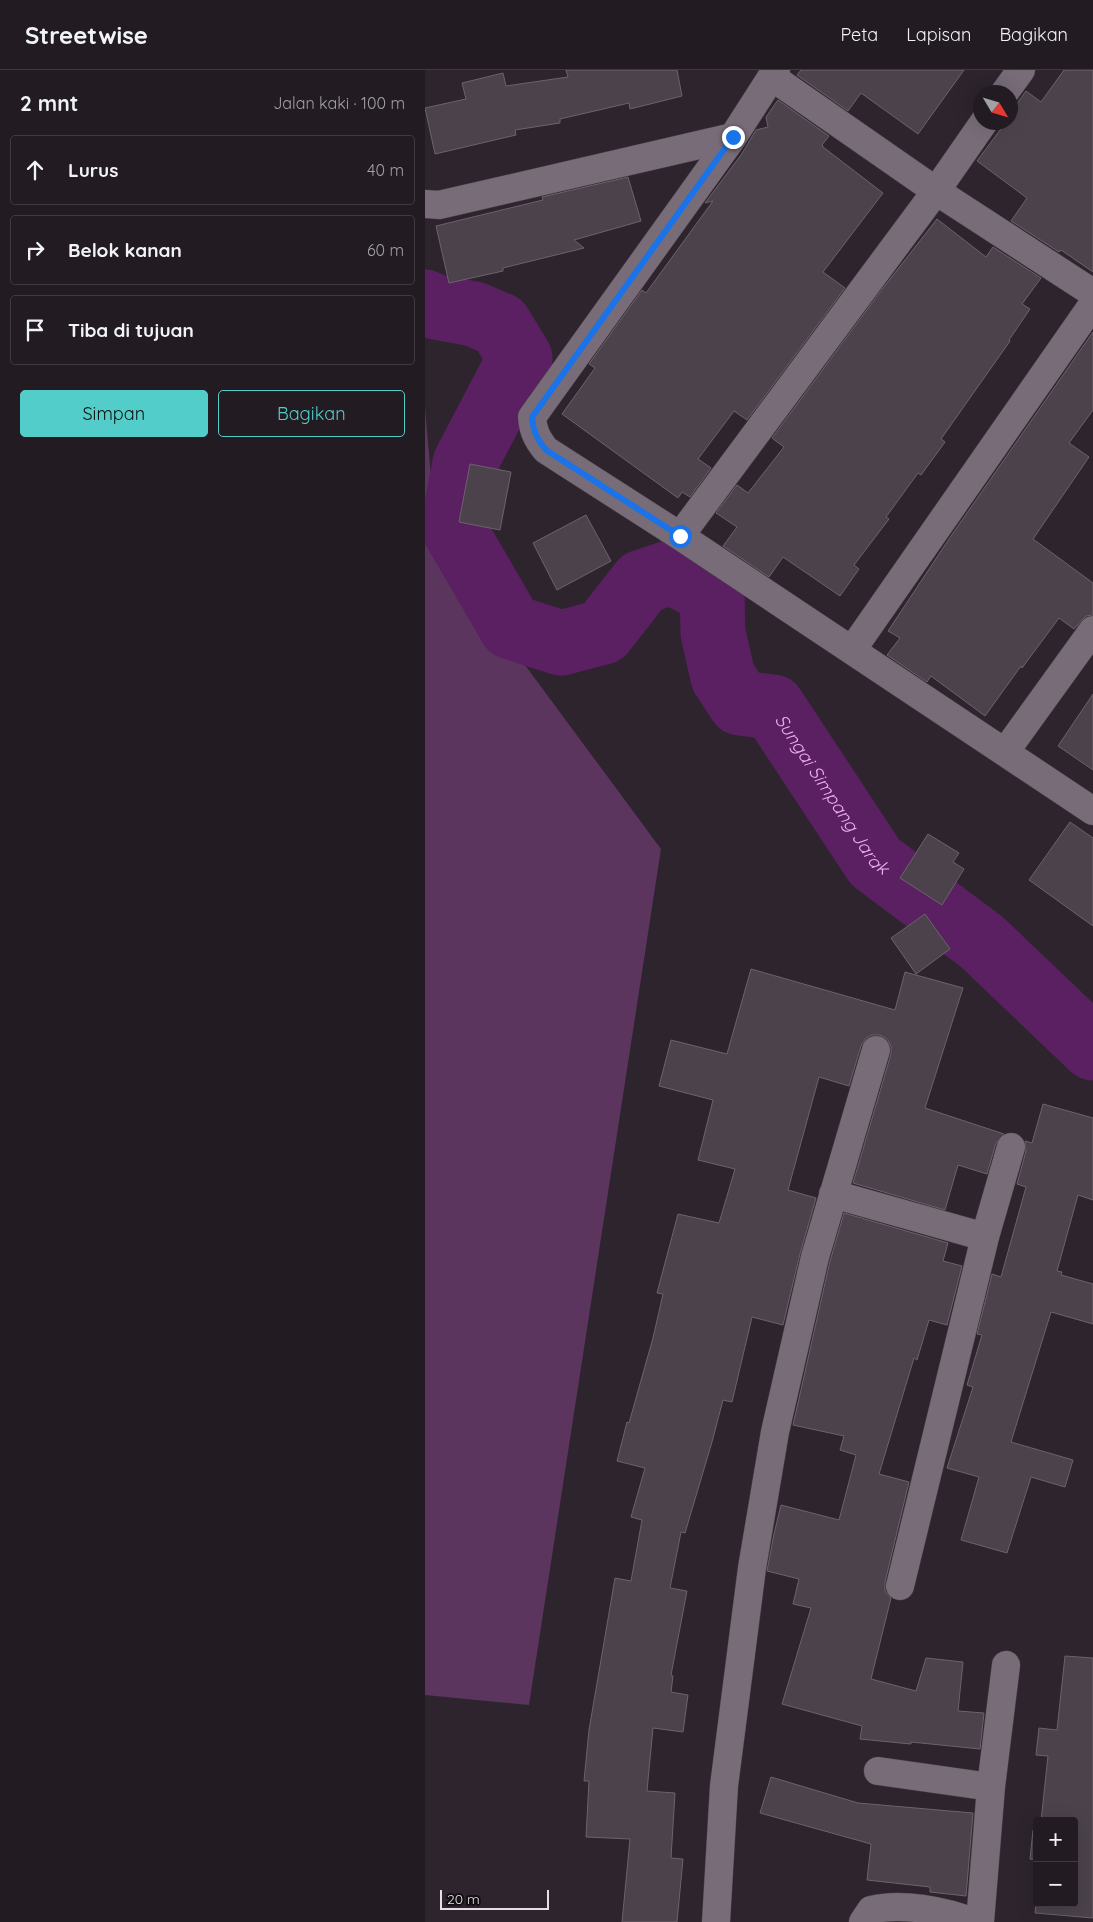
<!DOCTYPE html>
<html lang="id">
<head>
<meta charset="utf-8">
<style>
	body { margin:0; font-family:Quicksand,sans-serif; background:#2a242a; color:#f1f3f6 }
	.controls { position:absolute; right:15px; bottom:15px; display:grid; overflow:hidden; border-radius:5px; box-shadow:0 5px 20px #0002 }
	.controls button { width:45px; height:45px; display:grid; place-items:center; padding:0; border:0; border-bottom:1px solid #3f3940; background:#221b22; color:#f1f3f6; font:25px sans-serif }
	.compass { position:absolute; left:548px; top:15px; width:45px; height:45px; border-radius:50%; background:#221b22; box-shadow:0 5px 20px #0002; rotate:128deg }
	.scale { position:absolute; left:15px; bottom:12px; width:109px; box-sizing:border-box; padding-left:5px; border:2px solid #e5dfe5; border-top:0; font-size:14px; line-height:18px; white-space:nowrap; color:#e5dfe5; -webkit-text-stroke:4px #130f13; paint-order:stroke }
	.stop { position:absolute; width:15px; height:15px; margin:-11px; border:4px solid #1a73e8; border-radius:50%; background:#fff }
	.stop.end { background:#1a73e8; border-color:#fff; box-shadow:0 1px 5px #0008 }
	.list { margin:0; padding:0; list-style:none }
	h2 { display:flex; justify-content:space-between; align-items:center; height:65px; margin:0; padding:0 20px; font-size:21px }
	h2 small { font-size:16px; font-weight:400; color:#a2a1a5 }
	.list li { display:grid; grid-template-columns:32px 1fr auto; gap:15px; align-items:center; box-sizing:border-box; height:70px; margin:0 10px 10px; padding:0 10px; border:1px solid #3f3940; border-radius:5px }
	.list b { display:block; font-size:19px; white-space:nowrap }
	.list em { font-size:16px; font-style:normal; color:#a2a1a5 }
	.actions { display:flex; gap:10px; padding:15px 20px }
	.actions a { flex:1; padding:11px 0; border:1px solid #53cdc9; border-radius:5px; text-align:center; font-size:18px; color:#53cdc9 }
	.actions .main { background:#53cdc9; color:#111 }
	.icon { flex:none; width:28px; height:28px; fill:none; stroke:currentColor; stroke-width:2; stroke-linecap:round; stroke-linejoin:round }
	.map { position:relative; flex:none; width:668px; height:1852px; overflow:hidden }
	header { display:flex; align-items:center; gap:30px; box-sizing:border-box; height:70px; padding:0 25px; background:#221b22; border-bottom:1px solid #3f3940 }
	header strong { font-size:24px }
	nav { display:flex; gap:28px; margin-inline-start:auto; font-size:18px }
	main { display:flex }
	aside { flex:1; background:#221b22 }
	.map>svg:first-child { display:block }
</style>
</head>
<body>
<header>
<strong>Streetwise</strong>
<nav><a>Peta</a><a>Lapisan</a><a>Bagikan</a></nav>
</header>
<main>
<aside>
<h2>2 mnt<small>Jalan kaki · 100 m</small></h2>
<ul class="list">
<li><svg class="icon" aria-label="ahead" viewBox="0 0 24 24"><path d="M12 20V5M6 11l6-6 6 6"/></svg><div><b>Lurus</b></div><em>40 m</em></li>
<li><svg class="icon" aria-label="right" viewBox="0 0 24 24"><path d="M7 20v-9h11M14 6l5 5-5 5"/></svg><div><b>Belok kanan</b></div><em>60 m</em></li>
<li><svg class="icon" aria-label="arrive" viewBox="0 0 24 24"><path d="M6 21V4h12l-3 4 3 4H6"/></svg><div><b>Tiba di tujuan</b></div></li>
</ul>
<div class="actions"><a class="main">Simpan</a><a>Bagikan</a></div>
</aside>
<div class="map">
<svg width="668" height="1852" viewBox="0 0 668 1852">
	<rect width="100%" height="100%" fill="#2d242e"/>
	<!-- green -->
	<path fill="#5b355e" d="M 0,337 L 12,476 L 236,779 L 104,1635 L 0,1625 Z"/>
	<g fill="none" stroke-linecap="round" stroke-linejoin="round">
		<!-- river -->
		<path stroke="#5b2061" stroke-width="65" id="s1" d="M 0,232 L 11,237 L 49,244 L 75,255 L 95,288 L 40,393 L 28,457 L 86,557 L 136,573 L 178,562 L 217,512 L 247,502 L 287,523 L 288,563 L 298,607 L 315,633 L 348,637 L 450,792 L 557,872 L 668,978"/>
	</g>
	<!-- building -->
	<path fill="#4b424c" stroke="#6d626d" d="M 141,0 L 252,0 L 257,26 L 205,39 L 204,33 L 135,49 L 135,53 L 90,60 L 91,65 L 10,84 L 0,38 L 41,29 L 37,13 L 78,3 L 81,16 L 143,7 Z
		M 376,0 L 539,0 L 493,64 L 436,23 L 423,41 L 372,5 Z
		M 639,0 L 668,0 L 668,202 L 636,180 L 634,182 L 586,151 L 602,128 L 552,91 L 581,52 L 586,52 L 586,42 L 601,21 L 616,32 Z
		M 353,30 L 404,66 L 397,75 L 398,77 L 458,123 L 398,202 L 420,218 L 322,350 L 309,341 L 273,389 L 286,398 L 265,427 L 257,422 L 253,428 L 137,344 L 170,298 L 164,294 L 217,220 L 221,223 L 288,131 L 280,133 L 316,85 L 331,60 L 343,57 L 341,47 Z
		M 203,107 L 216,151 L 149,170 L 159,178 L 78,198 L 78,201 L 24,213 L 11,156 L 118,130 L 117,127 Z
		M 512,149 L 561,187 L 568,177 L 616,208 L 597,234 L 605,239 L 584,270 L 585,271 L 516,369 L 520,372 L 496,405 L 493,403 L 461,447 L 464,449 L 429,495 L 434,499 L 415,526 L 358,487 L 344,507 L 298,476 L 312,457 L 291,443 L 312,415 L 323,423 L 359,377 L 347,368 L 458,218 Z
		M 668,262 L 668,340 L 644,373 L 664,387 L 608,469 L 668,513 L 668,545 L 661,546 L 649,559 L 634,548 L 597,598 L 596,596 L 560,646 L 506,606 L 502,612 L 462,585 L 475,568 L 463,561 L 526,466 Z
		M 45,394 L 86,402 L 75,460 L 34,452 Z
		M 161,445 L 186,491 L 132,520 L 108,473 Z
		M 668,624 L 668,700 L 633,676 Z
		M 645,752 L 668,768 L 668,856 L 604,810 Z
		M 503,764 L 534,783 L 528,792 L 539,799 L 517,835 L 475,808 Z
		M 500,844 L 525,879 L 491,904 L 466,868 Z
		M 326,899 L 470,940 L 480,902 L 538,918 L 500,1038 L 579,1064 L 571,1073 L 562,1104 L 533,1095 L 520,1140 L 428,1113 L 466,984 L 466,976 L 462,969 L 455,965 L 447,965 L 441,968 L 436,976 L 424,1016 L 394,1007 L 363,1120 L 391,1128 L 375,1184 L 358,1255 L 327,1247 L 307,1332 L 298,1330 L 287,1372 L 260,1463 L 256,1462 L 245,1518 L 262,1521 L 246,1605 L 248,1606 L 246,1622 L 263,1625 L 258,1662 L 228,1658 L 222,1721 L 250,1723 L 246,1788 L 258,1789 L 252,1852 L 197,1852 L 205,1769 L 161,1767 L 164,1711 L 159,1711 L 164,1660 L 190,1508 L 206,1511 L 217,1450 L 206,1447 L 220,1398 L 192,1391 L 202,1352 L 204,1353 L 228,1268 L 238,1224 L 232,1223 L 253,1144 L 294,1153 L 310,1099 L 273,1090 L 288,1030 L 234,1016 L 246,970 L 302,984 Z
		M 618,1034 L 668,1048 L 668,1130 L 653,1125 L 632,1201 L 637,1202 L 636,1205 L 668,1214 L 668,1254 L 626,1242 L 586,1372 L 648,1390 L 640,1417 L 606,1407 L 582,1483 L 536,1470 L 554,1407 L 522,1398 L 548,1317 L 542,1315 L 557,1265 L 552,1264 L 567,1204 L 576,1207 L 601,1117 L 592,1114 L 601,1081 L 600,1071 L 607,1073 Z
		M 419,1143 L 523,1173 L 518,1191 L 537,1196 L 522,1255 L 504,1250 L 492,1290 L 489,1288 L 454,1404 L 484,1412 L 460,1512 L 460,1521 L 466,1528 L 446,1609 L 491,1621 L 501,1588 L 538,1592 L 533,1641 L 559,1643 L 555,1679 L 486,1672 L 486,1674 L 435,1669 L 437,1656 L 357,1634 L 386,1538 L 368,1534 L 374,1509 L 342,1501 L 349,1464 L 356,1435 L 414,1450 L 431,1385 L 415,1380 L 419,1366 L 368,1355 L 405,1191 Z
		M 640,1586 L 668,1588 L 668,1848 L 610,1843 L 612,1825 L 612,1833 L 649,1833 L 649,1751 L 616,1751 L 623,1686 L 611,1685 L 614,1658 L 632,1660 Z
		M 346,1707 L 433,1733 L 548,1743 L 541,1826 L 505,1822 L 505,1817 L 442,1810 L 446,1774 L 335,1743 Z
		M 608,1760 L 612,1760 L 612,1790 L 605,1789 Z"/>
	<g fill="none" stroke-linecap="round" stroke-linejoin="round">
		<!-- street casing -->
		<g stroke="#473f48" stroke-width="29">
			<path id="street" d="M 351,0 L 308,67 L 107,347 C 108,361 112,369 121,380 L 255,466 L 668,741
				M 347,7 L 511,121 L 668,223
				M 580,22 L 596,0
				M 0,134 L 14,135 L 308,67
				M 255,466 L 511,121 L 559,52
				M 427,580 L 668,234
				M 580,682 L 668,560
				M 408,1124 L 560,1167
				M 475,1516 L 560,1167 L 586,1077
				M 453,1701 L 566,1717
				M 291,1852 L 299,1716 L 327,1498 L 350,1362 L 390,1187 L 451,980
				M 438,1852 L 446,1840 C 476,1832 520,1841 548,1852
				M 555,1852 L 566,1717 L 581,1595"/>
		</g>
		<!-- street -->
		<use href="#street" stroke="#776c77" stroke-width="28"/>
	</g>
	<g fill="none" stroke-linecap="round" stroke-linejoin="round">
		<!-- route -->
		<path stroke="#1a73e8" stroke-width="6" d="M 255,466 L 121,380 C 112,369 108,361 107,347 L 308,67"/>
	</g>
	<g text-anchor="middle" stroke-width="4.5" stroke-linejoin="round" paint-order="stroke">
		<!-- water labels -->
		<g font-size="18" font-style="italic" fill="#efacf5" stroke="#130f13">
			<text dy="6" stroke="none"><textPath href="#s1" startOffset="908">Sungai Simpang Jarak</textPath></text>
		</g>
	</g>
</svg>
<div class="controls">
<button>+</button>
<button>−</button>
</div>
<svg class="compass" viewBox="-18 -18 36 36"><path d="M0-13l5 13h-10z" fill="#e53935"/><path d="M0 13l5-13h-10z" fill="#a2a1a5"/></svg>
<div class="scale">20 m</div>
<div class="stop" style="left:255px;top:466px"></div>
<div class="stop end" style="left:308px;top:67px"></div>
</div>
</main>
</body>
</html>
